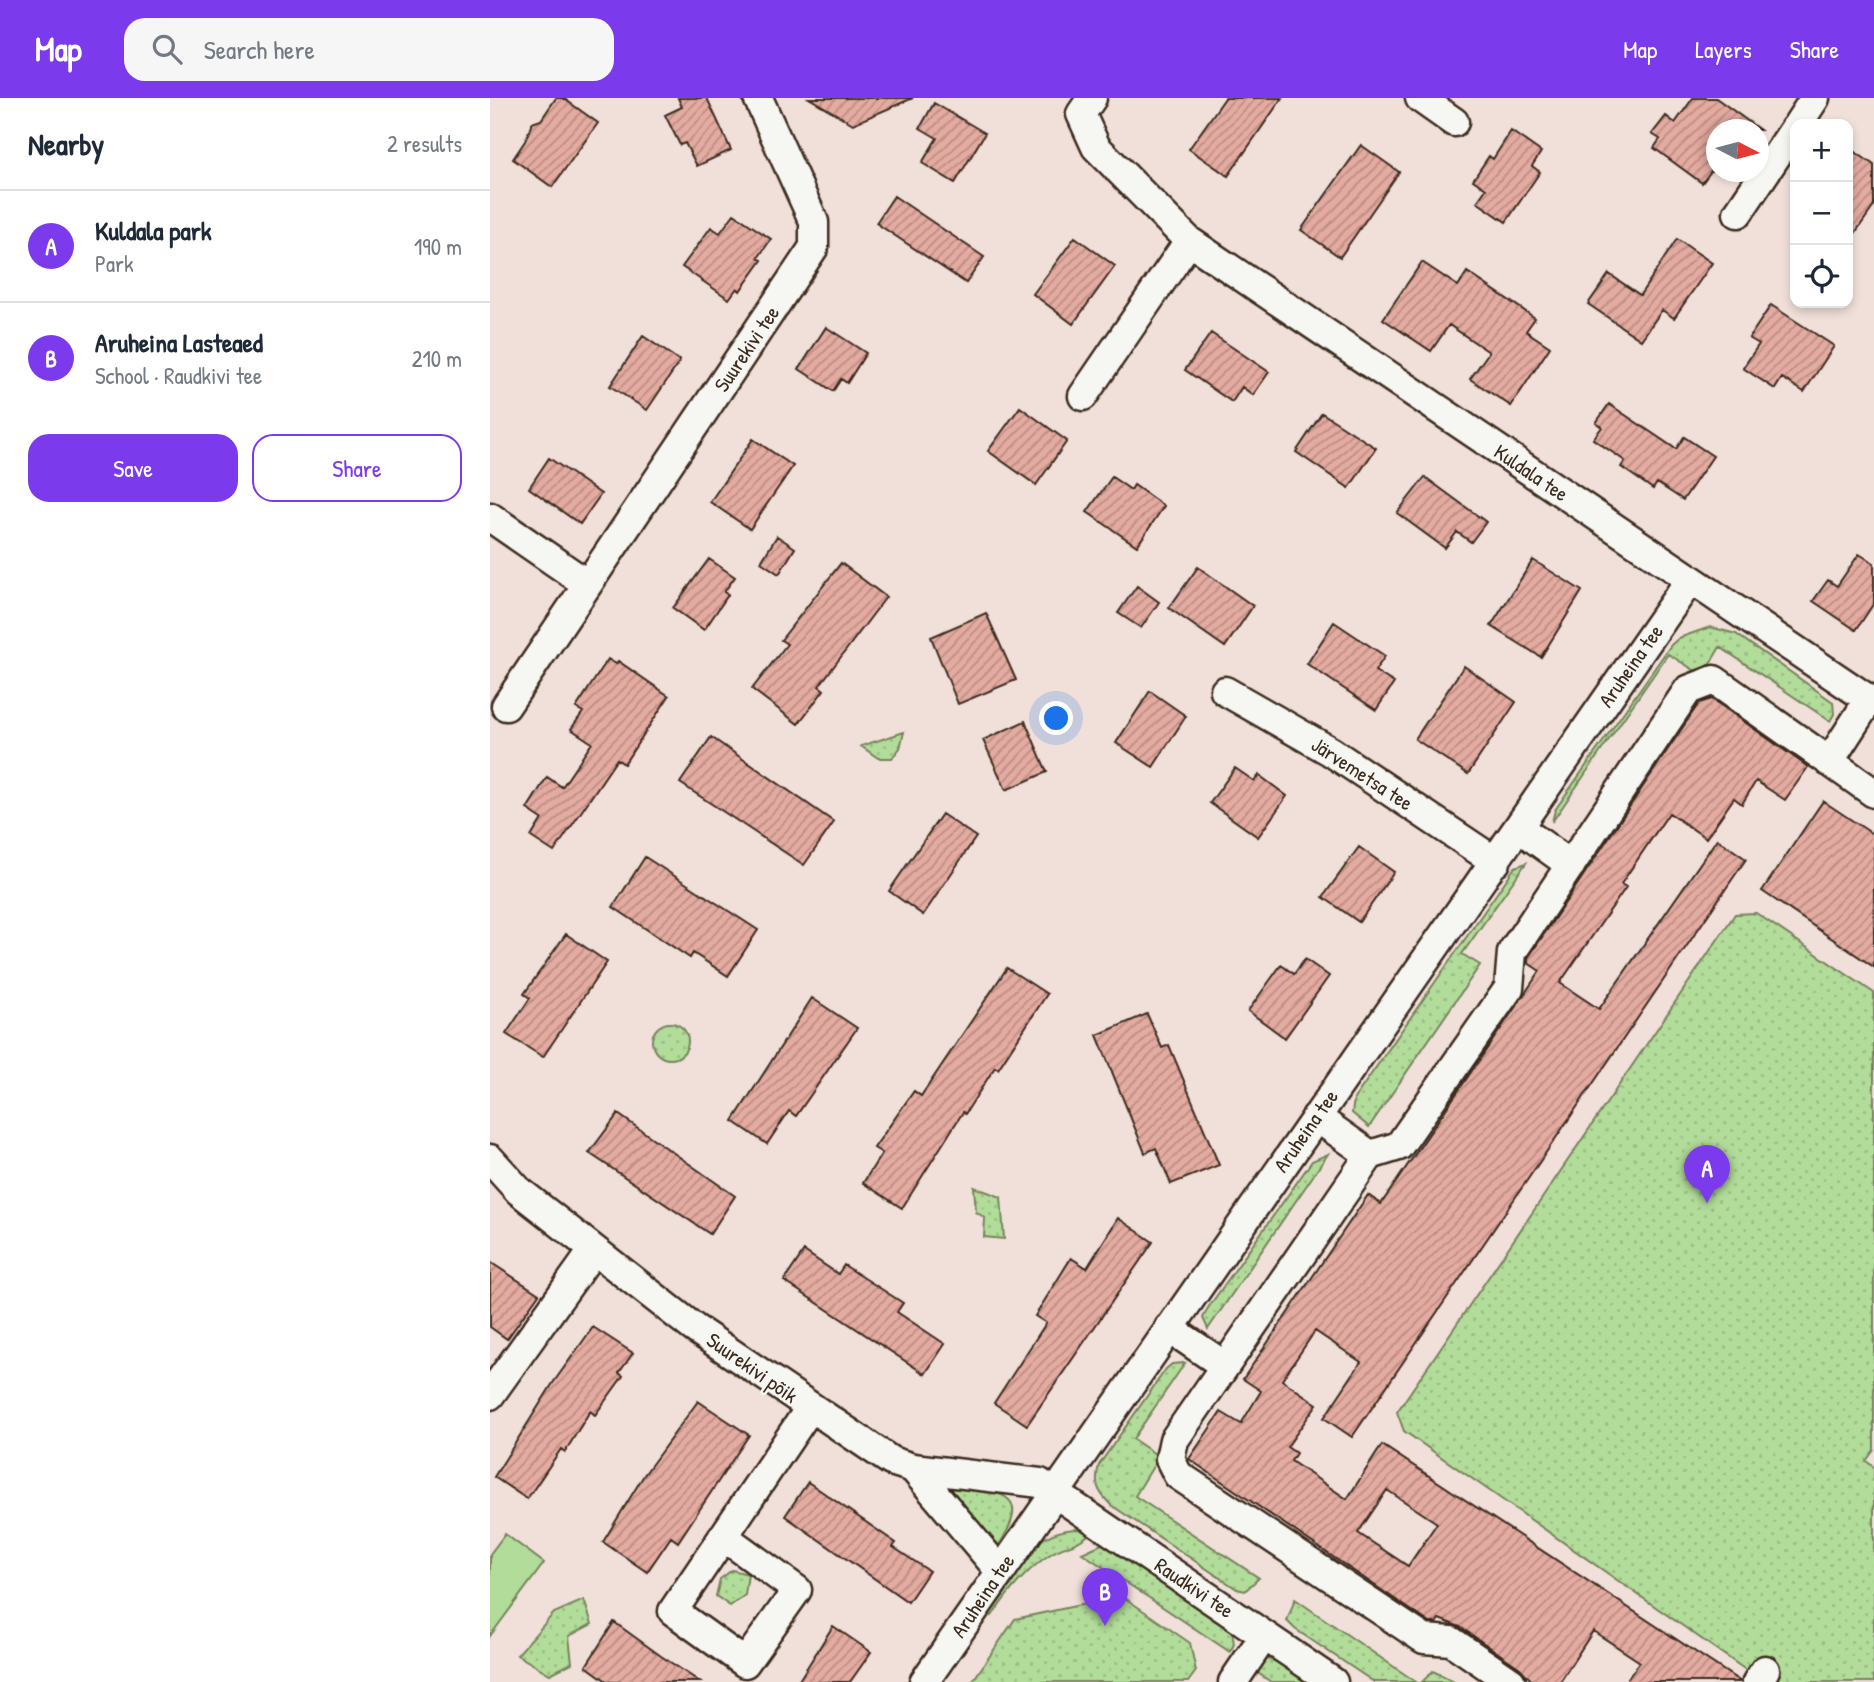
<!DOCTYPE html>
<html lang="en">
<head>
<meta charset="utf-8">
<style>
	body { margin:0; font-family:"Patrick Hand",sans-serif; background:#f6f6f7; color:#1f2937 }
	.controls { position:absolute; right:21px; top:21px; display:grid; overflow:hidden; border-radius:14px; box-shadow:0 4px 10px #0003 }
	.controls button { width:63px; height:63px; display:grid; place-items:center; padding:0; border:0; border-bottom:2px solid #e0e1e3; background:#fff; color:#1f2937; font:35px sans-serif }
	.compass { position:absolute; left:1216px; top:21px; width:63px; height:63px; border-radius:50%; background:#fff; box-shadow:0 4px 10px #0003; rotate:96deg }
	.you { position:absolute; left:567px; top:621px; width:24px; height:24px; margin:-18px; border:5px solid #fff; border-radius:50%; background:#1a73e8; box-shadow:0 0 0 10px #1a73e833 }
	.badge { display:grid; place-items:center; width:46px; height:46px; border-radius:50%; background:#7c3aed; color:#fff; font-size:23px; font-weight:700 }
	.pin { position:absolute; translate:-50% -58px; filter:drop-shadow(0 2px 4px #0008) }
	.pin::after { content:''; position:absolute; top:37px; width:24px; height:21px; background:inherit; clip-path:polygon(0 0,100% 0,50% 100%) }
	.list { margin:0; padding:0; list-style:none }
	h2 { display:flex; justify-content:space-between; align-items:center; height:91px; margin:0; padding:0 28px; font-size:30px }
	h2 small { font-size:23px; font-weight:400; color:#747a83 }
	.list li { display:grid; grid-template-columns:46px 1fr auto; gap:21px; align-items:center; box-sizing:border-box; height:112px; padding:0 28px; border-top:2px solid #e0e1e3 }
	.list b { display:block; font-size:26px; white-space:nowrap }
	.list p { margin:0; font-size:23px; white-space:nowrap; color:#747a83 }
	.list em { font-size:23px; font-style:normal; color:#747a83 }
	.actions { display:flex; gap:14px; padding:21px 28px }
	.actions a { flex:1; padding:16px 0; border:2px solid #7c3aed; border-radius:21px; text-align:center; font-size:24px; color:#7c3aed }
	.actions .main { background:#7c3aed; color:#fff }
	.icon { flex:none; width:38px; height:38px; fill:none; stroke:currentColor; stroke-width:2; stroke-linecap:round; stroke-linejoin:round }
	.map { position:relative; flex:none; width:1384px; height:1584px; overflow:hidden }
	header { display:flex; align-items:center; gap:42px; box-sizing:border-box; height:98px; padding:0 35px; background:#7c3aed; color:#fff }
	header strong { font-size:33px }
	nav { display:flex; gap:38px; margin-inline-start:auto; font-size:24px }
	.search { width:490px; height:63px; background:#f6f6f7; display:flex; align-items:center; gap:18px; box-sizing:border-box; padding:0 24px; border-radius:21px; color:#747a83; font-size:26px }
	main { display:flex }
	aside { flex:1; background:#fff }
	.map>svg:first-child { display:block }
</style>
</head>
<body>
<header>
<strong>Map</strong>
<div class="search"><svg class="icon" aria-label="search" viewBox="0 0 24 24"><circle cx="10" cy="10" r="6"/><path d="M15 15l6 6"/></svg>Search here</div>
<nav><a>Map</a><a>Layers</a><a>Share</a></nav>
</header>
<main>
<aside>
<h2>Nearby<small>2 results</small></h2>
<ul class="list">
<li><span class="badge">A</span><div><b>Kuldala park</b><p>Park</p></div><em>190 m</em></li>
<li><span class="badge">B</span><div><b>Aruheina Lasteaed</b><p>School · Raudkivi tee</p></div><em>210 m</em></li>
</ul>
<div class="actions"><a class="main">Save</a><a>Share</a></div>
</aside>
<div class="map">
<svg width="1384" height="1584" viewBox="0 0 1384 1584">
	<defs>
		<pattern id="green-dots" width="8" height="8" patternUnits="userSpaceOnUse" patternTransform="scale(1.75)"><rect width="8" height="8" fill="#b2dc99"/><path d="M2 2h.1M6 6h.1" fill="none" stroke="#9abd83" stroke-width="1.8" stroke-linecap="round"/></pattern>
		<pattern id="building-hatch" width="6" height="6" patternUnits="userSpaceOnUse" patternTransform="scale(1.75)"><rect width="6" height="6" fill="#e4aba1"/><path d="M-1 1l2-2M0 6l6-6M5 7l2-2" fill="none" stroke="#ba8b83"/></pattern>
	</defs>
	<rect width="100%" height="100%" fill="#f1e0da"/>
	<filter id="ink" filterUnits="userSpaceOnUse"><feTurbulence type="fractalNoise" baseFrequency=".0143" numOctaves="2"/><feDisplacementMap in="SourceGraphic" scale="14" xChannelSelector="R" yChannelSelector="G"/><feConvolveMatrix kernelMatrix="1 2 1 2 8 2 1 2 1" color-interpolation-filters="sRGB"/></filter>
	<g filter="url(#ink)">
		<!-- green -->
		<path fill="url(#green-dots)" stroke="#76835c" stroke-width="2" d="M 1220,529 L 1246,536 L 1343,604 L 1344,616 L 1340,623 L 1230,549 L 1217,571 L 1209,575 L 1178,556 L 1062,724 L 1065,712 L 1181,547 L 1189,540 Z
			M 414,634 L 410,650 L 402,660 L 388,660 L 371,648 Z
			M 1036,765 L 972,856 L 990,867 L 879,1029 L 862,1015 L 864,1001 L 1025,769 Z
			M 1266,815 L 1384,895 L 1384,1352 L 1376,1363 L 1384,1369 L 1384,1584 L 1273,1584 L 914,1333 L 907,1314 L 1245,816 Z
			M162 943a18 18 0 1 1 36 0a18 18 0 1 1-36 0Z
			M 838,1056 L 718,1231 L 713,1220 L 718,1210 L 822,1063 Z
			M 484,1089 L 511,1099 L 514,1141 L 494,1139 L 495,1120 L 486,1114 Z
			M 695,1265 L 643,1341 L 665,1356 L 667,1362 L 645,1398 L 769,1480 L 755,1493 L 747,1491 L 621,1407 C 607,1393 604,1386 609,1367 L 676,1271 L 682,1266 Z
			M 463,1389 C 511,1394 545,1394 507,1450 L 457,1392 Z
			M 589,1431 L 600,1435 C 590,1446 574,1448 562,1455 C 536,1472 519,1493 502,1518 L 496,1513 C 521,1477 539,1431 589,1431 Z
			M 614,1445 L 742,1533 L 744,1546 L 740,1554 L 592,1455 Z
			M 242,1472 L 258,1476 L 255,1497 L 240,1508 L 226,1498 L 230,1481 Z
			M 632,1498 L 700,1545 L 706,1573 L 698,1584 L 482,1584 L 525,1521 Z
			M 805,1501 L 926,1584 L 884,1584 L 805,1531 L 797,1523 Z
			M 94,1502 L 102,1526 L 79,1538 L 82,1565 L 60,1576 L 27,1557 L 64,1515 Z
			M 777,1561 L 789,1564 L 820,1584 L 781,1584 L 762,1571 Z
			M 943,1573 L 964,1584 L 932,1584 Z"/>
		<!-- pitch -->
		<path fill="#b2dc99" stroke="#76835c" stroke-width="2" d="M 15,1436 L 54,1465 L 0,1538 L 0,1456 Z"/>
		<!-- building -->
		<path fill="url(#building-hatch)" stroke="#3b2a1e" stroke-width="2" fill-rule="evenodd" d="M 66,0 L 73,0 L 108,25 L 62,89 L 23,61 L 35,43 L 42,25 L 51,22 Z
			M 188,0 L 217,0 L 241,52 L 207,68 L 195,45 L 190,47 L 175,17 L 192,9 Z
			M 319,0 L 423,0 L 363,26 Z
			M 735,0 L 792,0 L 738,78 L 699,51 Z
			M 1203,0 L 1226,0 L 1270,32 L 1227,32 L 1227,65 L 1212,85 L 1164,50 L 1170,41 L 1162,36 L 1176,18 L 1185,25 Z
			M 444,5 L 495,35 L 465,85 L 432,65 L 447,40 L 430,30 Z
			M 1021,33 L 1051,54 L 1042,68 L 1050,74 L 1016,124 L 987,104 L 996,91 L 983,82 L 999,58 L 1003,61 Z
			M 871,47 L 909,74 L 850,159 L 811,132 Z
			M 1358,49 L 1384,67 L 1384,108 L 1358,145 Z
			M 404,98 L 494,159 L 476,185 L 386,125 Z
			M 244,116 L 281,141 L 268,160 L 272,162 L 250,193 L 247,190 L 239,201 L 192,169 L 221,129 L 230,135 Z
			M 585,139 L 625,168 L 583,226 L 543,196 Z
			M 1187,141 L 1222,165 L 1184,220 L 1172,212 L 1151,242 L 1098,206 L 1119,176 L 1150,197 Z
			M 932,164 L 968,188 L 977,174 L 1045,220 L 1036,233 L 1060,249 L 1021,308 L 980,281 L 999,254 L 959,227 L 941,253 L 893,221 Z
			M 1281,207 L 1344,248 L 1314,294 L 1292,280 L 1285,291 L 1253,270 L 1269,246 L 1259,240 Z
			M 336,229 L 376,255 L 357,285 L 351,281 L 343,293 L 309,271 Z
			M 721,235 L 779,274 L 763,297 L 752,289 L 742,304 L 695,272 Z
			M 153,238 L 190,263 L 157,312 L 120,288 Z
			M 1119,306 L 1186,351 L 1194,339 L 1223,358 L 1193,402 L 1167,385 L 1163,391 L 1131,369 L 1135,363 L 1103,341 L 1112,329 L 1106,325 Z
			M 530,309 L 577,343 L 546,387 L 498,353 Z
			M 832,315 L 886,350 L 859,390 L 806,354 Z
			M 263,341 L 303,368 L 260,431 L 220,404 Z
			M 59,360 L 111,396 L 90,426 L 39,390 Z
			M 622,379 L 641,392 L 644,387 L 674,408 L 647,448 L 597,414 Z
			M 935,379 L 996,424 L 981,444 L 967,434 L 955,450 L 907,415 Z
			M 287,438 L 305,450 L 289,476 L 271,464 Z
			M 1369,456 L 1384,465 L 1384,505 L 1366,532 L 1323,503 L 1338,482 L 1347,488 Z
			M 219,461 L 245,479 L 234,494 L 238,497 L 214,532 L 183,510 Z
			M 1043,462 L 1092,493 L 1051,559 L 1001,528 Z
			M 351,465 L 396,499 L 329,588 L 334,592 L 308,626 L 262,591 L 297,546 L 291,542 Z
			M 708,469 L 763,508 L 735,549 L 679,510 Z
			M 647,488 L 669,504 L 651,530 L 628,515 Z
			M 496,515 L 526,582 L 468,606 L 441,539 Z
			M 844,524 L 895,558 L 885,573 L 904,585 L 886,612 L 817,566 Z
			M 118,561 L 126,566 L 128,563 L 179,598 L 134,666 L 127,661 L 64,754 L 41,739 L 52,721 L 37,711 L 57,679 L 72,689 L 102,645 L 81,631 L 93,614 L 86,610 Z
			M 974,568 L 1026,604 L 978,676 L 925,641 Z
			M 660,593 L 696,618 L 663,669 L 626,645 Z
			M 1222,601 L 1318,669 L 1295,702 L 1266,683 L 1252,706 L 1244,700 L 1216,740 L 1179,715 L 1131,786 L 1136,789 L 1070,885 L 1109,911 L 1227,741 L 1256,761 L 862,1339 L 834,1320 L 871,1264 L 825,1233 L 792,1282 L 827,1306 L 797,1349 L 806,1355 L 801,1363 L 857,1401 L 892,1347 L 1251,1584 L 1135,1584 L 1150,1564 L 1103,1533 L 1070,1584 L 1043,1584 L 1030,1570 L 970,1529 L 949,1521 L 946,1525 L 940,1525 L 699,1361 L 731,1314 L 751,1326 L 771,1293 L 753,1281 L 878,1097 L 891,1106 L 1050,873 L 1038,865 L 1038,860 L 1209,605 ZM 897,1392 L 947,1425 L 918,1468 L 868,1435 Z
			M 535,623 L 557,674 L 516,692 L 493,642 Z
			M 221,639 L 344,724 L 314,767 L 190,685 Z
			M 745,670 L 764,683 L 769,677 L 797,698 L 768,739 L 720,705 Z
			M 1333,703 L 1384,737 L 1384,869 L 1272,793 Z
			M 452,716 L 486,739 L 433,817 L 399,793 Z
			M 869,749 L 904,774 L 869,824 L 833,799 Z
			M 155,759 L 268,832 L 238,878 L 203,855 L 200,860 L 123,809 Z
			M 76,836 L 117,864 L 53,959 L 16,936 L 40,900 L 34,896 Z
			M 815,861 L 839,878 L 795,940 L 758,913 L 791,867 L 804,876 Z
			M 517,870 L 557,896 L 508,971 L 505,969 L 475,1016 L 473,1014 L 412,1110 L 373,1085 L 392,1055 L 384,1050 L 424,993 L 431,998 Z
			M 322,900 L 367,930 L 306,1018 L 299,1013 L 277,1046 L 243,1023 Z
			M 657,916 L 672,950 L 679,947 L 729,1067 L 681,1086 L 666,1050 L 655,1055 L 607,937 Z
			M 128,1016 L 245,1098 L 220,1136 L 99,1055 Z
			M 628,1120 L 663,1144 L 537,1327 L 504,1305 L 556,1225 L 545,1218 L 581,1160 L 597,1170 Z
			M 314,1153 L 348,1176 L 354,1167 L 413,1205 L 407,1214 L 455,1246 L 435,1276 L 294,1183 Z
			M 0,1164 L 49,1196 L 17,1241 L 0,1229 Z
			M 103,1229 L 143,1255 L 129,1275 L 133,1278 L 105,1317 L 100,1313 L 75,1354 L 71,1351 L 37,1401 L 4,1379 L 63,1285 Z
			M 208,1303 L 259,1337 L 188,1444 L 181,1439 L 157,1474 L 113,1444 L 154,1377 Z
			M 318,1384 L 406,1445 L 403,1449 L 439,1473 L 418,1504 L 295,1418 Z
			M 124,1524 L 171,1558 L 210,1584 L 118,1584 L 96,1568 Z
			M 343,1528 L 381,1554 L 360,1584 L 308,1584 Z"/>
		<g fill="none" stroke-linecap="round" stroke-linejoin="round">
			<!-- minor casing -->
			<g stroke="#3b2a1e" stroke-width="33">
				<path id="minor" d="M 602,0 L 591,16 L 606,49 L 699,143 L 1384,605
					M 930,0 L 964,24
					M 1308,26 L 1325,0
					M 1248,115 L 1305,30
					M 593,298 L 699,143
					M 0,419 L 97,486
					M 735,593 L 840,653 L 1006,764
					M 16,608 L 324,149 L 324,124 L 268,0
					M 1339,664 L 1379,602
					M 1029,730 L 1081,767
					M 826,1019 L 880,1057
					M 0,1061 L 29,1093 L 204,1230 L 401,1363 L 423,1370 L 550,1385 L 843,1584
					M 679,1230 L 735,1268
					M 0,1297 L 103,1153
					M 423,1370 L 510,1473
					M 233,1438 L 307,1492 L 255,1565 L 183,1513 L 320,1310
					M 434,1584 L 1200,482
					M 743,1584 L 774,1538
					M 1021,1584 L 961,1543 L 934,1541 L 688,1377 L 680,1361 L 684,1342 L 880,1057 L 909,1048 L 1019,890 L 1022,854 L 1198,592 L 1224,582 L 1384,695
					M 1267,1584 L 1275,1572"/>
			</g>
			<!-- minor -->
			<use href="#minor" stroke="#f6f6f2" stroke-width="28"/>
		</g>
	</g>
	<g text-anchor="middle" stroke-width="5" stroke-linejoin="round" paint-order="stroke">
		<!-- street labels -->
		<g font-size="21" fill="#3b2a1e" stroke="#f6f6f2">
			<text transform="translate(257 251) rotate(-56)" y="7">Suurekivi tee</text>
			<text transform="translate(1041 375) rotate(34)" y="7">Kuldala tee</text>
			<text transform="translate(1141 568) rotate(-55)" y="7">Aruheina tee</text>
			<text transform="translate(872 676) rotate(33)" y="7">Järvemetsa tee</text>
			<text transform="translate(816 1033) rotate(-55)" y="7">Aruheina tee</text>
			<text transform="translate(262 1270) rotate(35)" y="7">Suurekivi põik</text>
			<text transform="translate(704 1490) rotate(34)" y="7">Raudkivi tee</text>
			<text transform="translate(493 1498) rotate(-56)" y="7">Aruheina tee</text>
		</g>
	</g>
</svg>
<div class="controls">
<button>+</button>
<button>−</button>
<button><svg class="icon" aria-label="locate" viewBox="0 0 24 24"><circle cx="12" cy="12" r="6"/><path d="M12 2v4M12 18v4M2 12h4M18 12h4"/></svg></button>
</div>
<svg class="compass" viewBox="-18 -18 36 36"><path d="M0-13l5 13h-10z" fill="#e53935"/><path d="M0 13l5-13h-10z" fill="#747a83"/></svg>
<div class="you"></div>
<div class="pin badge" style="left:1217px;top:1105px">A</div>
<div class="pin badge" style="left:615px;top:1528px">B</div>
</div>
</main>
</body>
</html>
